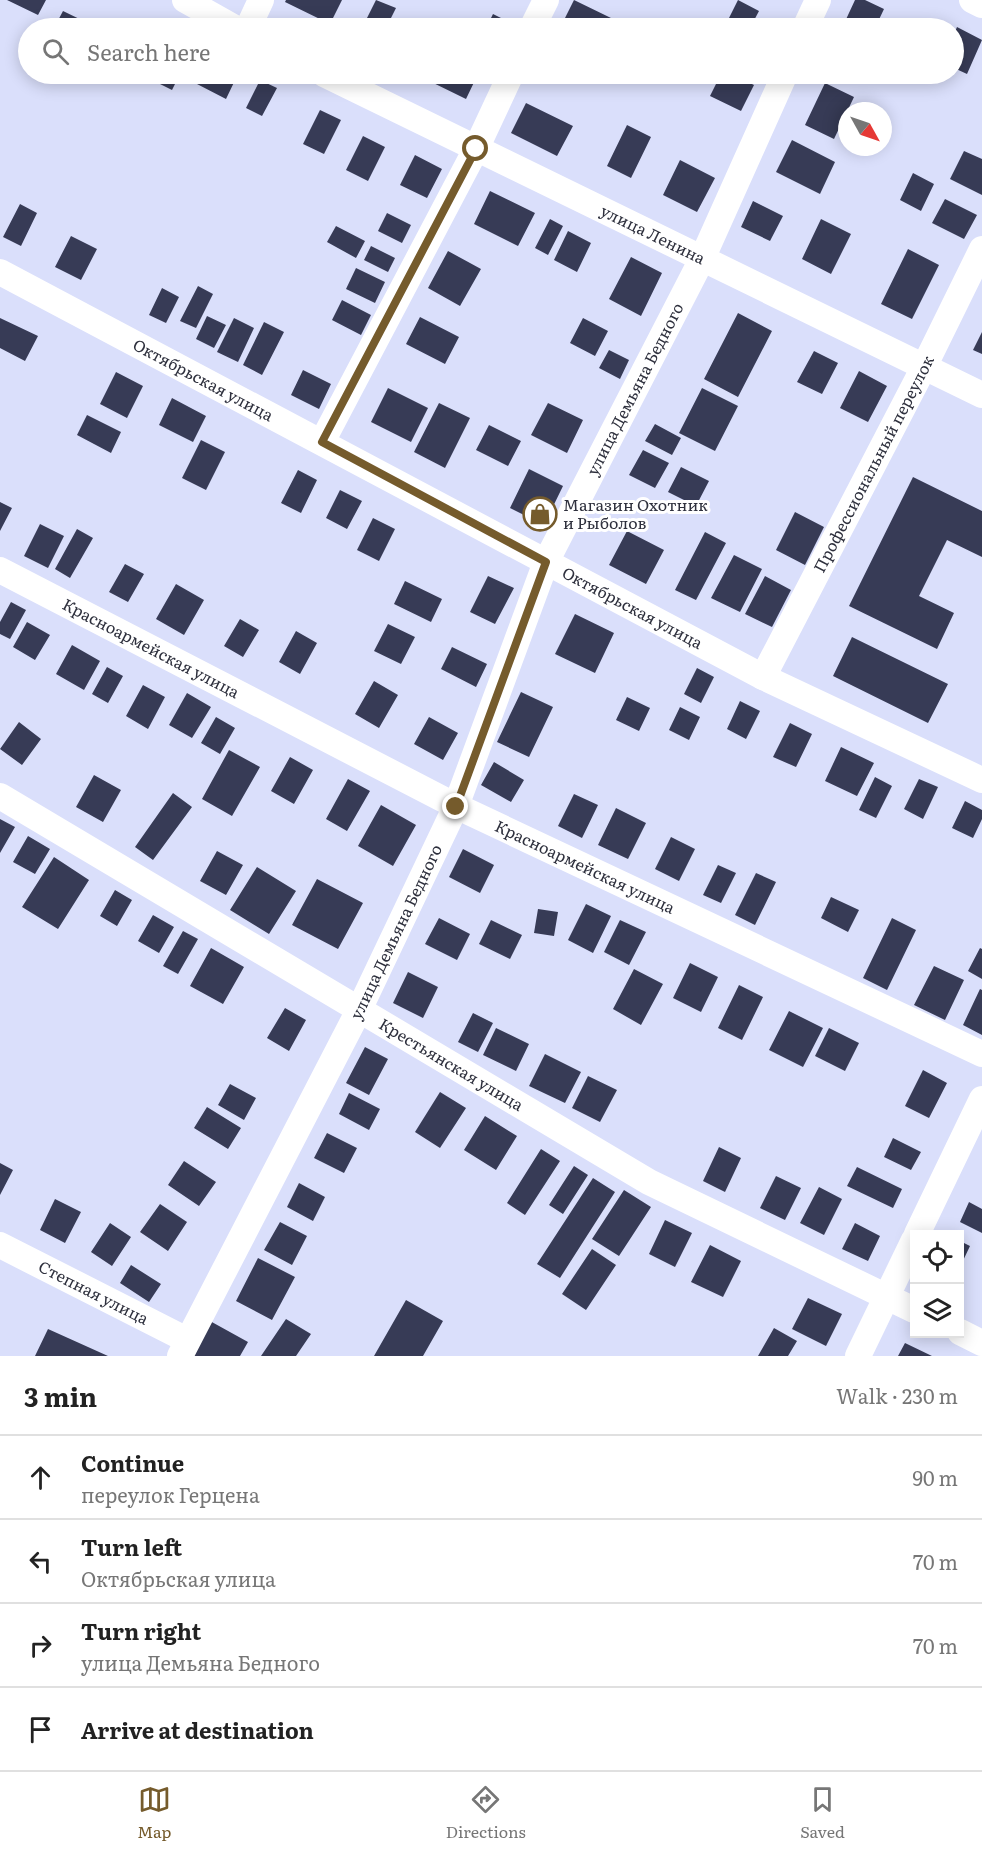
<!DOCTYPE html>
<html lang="en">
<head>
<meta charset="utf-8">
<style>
	body { margin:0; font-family:Literata,serif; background:#f6f6f6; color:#222 }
	.controls { position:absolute; right:18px; bottom:18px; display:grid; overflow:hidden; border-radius:0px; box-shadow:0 3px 15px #0003 }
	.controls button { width:54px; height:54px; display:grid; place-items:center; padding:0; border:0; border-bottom:2px solid #e0e0e0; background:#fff; color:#222; font:30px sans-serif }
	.compass { position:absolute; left:838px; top:102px; width:54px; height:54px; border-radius:50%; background:#fff; box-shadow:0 3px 15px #0003; rotate:130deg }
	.stop { position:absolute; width:18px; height:18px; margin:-14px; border:4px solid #755b2c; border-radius:50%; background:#fff }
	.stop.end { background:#755b2c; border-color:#fff; box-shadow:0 2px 6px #0008 }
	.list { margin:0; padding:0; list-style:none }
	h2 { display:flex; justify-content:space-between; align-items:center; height:78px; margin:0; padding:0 24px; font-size:26px }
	h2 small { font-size:20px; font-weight:400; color:#767676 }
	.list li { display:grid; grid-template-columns:39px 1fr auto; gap:18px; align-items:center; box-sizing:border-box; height:84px; padding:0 24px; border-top:2px solid #e0e0e0 }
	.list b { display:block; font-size:22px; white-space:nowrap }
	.list p { margin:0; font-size:20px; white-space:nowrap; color:#767676 }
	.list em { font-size:20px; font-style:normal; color:#767676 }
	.icon { flex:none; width:33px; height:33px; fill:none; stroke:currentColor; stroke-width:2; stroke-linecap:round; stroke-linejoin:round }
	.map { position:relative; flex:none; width:982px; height:1356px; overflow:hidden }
	.search { position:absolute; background:#fff; box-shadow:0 3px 15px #0003; left:18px; right:18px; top:18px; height:66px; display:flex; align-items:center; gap:15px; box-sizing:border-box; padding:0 21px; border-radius:33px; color:#767676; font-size:22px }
	.sheet { height:414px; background:#fff }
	nav { display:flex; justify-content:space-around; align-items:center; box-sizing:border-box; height:84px; border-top:2px solid #e0e0e0; background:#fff; font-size:16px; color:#767676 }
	nav a { display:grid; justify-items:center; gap:3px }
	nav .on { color:#755b2c }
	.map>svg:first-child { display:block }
</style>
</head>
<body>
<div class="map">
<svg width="982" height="1356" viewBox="0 0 982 1356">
	<rect width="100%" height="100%" fill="#dadffb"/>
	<!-- building -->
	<path fill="#373b56" d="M 7,0 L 46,0 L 38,15 Z
		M 286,0 L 342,0 L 330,24 L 285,2 Z
		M 376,0 L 396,8 L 386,28 L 362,28 Z
		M 574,0 L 611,18 L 605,28 L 560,28 Z
		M 738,0 L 759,11 L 750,28 L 736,28 L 726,24 Z
		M 855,0 L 865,0 L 884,9 L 875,28 L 842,28 Z
		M 63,11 L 98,28 L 54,28 Z
		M 493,14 L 513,24 L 511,28 L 486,28 Z
		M 957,27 L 982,40 L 967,74 L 954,68 L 954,34 Z
		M 155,74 L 180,74 L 172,90 L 152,80 Z
		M 202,74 L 238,74 L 226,99 L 197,84 Z
		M 415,74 L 478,74 L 466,99 Z
		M 721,74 L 731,74 L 754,85 L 741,111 L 710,96 Z
		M 832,74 L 854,74 L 850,82 Z
		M 260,80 L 277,88 L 262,116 L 246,108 Z
		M 825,83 L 854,97 L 834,139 L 805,125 Z
		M 526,103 L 573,126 L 557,156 L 511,133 Z
		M 320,110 L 341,120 L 324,154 L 303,144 Z
		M 627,125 L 651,137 L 631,178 L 607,166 Z
		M 363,136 L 385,147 L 368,181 L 346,170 Z
		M 792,140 L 835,162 L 820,194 L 776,172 Z
		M 964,151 L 982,159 L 982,195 L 950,179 Z
		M 415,155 L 442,169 L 427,198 L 400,185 Z
		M 680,160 L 715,178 L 697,212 L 663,195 Z
		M 913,173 L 934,184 L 921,211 L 900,200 Z
		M 490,191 L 535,213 L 518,246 L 474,224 Z
		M 945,199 L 977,215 L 964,239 L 932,223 Z
		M 753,201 L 783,216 L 770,241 L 741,227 Z
		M 20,204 L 37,213 L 21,246 L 3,237 Z
		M 387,213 L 411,225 L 402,243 L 378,231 Z
		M 550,219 L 563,226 L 548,255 L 535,248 Z
		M 821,219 L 851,234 L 831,274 L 802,259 Z
		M 336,226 L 365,241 L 356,258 L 327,242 Z
		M 568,231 L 591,243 L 577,272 L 554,260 Z
		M 71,236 L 97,249 L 81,280 L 55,267 Z
		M 371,246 L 395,258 L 388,272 L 364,260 Z
		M 908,249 L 939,265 L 912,319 L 881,304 Z
		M 448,251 L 481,269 L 460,306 L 428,288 Z
		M 631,257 L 662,273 L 641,316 L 609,299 Z
		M 356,268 L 385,282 L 375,303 L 346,289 Z
		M 198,286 L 213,294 L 196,328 L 180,321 Z
		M 162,288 L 179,297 L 166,323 L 149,315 Z
		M 342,300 L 371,315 L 361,335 L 332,320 Z
		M 738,313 L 772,331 L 738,397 L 704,379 Z
		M 207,316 L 226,325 L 214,348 L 196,339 Z
		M 420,317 L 459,337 L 445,364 L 406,344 Z
		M 0,318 L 38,336 L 25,361 L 0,348 Z
		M 234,318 L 254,328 L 238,362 L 217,352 Z
		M 583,318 L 608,331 L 595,356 L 570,343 Z
		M 264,322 L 284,332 L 262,375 L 243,365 Z
		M 982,332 L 982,354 L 973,350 Z
		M 609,350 L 629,360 L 620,379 L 599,368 Z
		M 814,351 L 838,363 L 822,394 L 797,382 Z
		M 303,370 L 331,384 L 319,409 L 291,395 Z
		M 859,371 L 887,386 L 868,422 L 840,408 Z
		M 116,372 L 143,386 L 127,418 L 100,404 Z
		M 388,388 L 428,408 L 411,442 L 371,422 Z
		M 702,388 L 738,406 L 715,451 L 679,433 Z
		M 172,398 L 206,416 L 193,442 L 159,425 Z
		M 439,403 L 470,418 L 445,468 L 414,452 Z
		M 548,403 L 583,420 L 567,453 L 531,435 Z
		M 87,415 L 121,432 L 111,453 L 77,435 Z
		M 655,424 L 681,438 L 672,455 L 645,441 Z
		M 489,425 L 521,441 L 508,466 L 476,450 Z
		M 201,440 L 225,452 L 206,490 L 182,478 Z
		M 643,450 L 669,463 L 655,488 L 629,475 Z
		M 681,467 L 709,481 L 696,506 L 668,492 Z
		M 529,469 L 563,486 L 544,525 L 510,508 Z
		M 298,470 L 317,480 L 301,513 L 281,503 Z
		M 913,477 L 982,511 L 982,557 L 947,540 L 919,596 L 954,613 L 937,649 L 849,606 Z
		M 340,490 L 362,501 L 347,529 L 326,518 Z
		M 0,502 L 12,508 L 0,531 Z
		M 795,512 L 824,527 L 805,565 L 776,550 Z
		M 373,518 L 395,529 L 379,561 L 357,550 Z
		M 40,524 L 64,536 L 48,568 L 24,556 Z
		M 77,529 L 93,538 L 70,578 L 55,569 Z
		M 627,531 L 664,550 L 646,584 L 609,565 Z
		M 705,532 L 726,543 L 696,600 L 675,590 Z
		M 734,555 L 762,569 L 740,612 L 711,598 Z
		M 125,564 L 144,574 L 128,602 L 109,592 Z
		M 488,576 L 514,588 L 495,624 L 470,612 Z
		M 765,576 L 791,590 L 772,627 L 745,614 Z
		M 405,581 L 442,599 L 431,622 L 394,604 Z
		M 176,584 L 204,600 L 184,635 L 156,619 Z
		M 11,602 L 26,610 L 10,639 L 0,634 L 0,622 Z
		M 575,614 L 614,633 L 595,673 L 555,654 Z
		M 240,619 L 259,630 L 243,657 L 224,646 Z
		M 27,622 L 50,635 L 35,660 L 13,647 Z
		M 388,624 L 415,637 L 401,664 L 374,651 Z
		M 296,631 L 317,643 L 300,674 L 279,662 Z
		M 852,637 L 948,684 L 928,723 L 833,676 Z
		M 72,645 L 100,661 L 84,690 L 56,674 Z
		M 452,647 L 487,664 L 476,687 L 441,669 Z
		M 107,667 L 123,676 L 108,703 L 92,694 Z
		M 697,668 L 714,677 L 701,703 L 684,694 Z
		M 374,681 L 398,695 L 379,728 L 355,714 Z
		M 143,685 L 165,697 L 148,729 L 126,716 Z
		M 521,692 L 553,707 L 529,757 L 497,742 Z
		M 187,693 L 211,707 L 192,738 L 169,725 Z
		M 627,697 L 650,708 L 639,731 L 616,720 Z
		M 740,701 L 760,711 L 746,739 L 727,729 Z
		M 680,707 L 700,717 L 689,740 L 669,730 Z
		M 216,717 L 235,728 L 220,754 L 201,743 Z
		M 429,717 L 458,733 L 443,760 L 414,744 Z
		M 19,722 L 41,739 L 22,765 L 0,749 Z
		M 790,723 L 812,734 L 796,767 L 773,757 Z
		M 841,747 L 874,763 L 857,796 L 825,781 Z
		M 229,750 L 260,767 L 232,816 L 202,799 Z
		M 290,757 L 313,770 L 294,804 L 271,791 Z
		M 494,762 L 524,780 L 511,802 L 481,785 Z
		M 94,775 L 121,790 L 103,822 L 76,807 Z
		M 875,777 L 892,786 L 876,818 L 859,810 Z
		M 348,779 L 370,791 L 347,831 L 326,819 Z
		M 919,779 L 938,787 L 923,819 L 904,809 Z
		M 173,793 L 192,807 L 153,860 L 135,847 Z
		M 574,794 L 598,805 L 582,838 L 558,826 Z
		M 965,801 L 982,810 L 982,819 L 973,838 L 952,828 Z
		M 381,805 L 416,825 L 393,866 L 358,846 Z
		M 616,808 L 646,823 L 628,859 L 598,845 Z
		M 0,819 L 15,827 L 0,853 Z
		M 28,836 L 50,849 L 35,874 L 13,862 Z
		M 671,837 L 695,849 L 679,881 L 655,869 Z
		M 463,849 L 494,865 L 480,893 L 449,877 Z
		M 217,851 L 243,865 L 226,895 L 200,881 Z
		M 54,857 L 89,880 L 58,929 L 22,907 Z
		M 718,865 L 736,873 L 721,903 L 703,895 Z
		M 257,867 L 296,891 L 269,934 L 230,910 Z
		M 756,873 L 776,882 L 755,925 L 735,915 Z
		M 317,879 L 363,903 L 338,949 L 292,925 Z
		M 115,890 L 132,900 L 117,926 L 100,916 Z
		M 831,897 L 859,910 L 848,932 L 821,918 Z
		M 586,904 L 611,916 L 593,953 L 568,940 Z
		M 538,909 L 558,912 L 554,936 L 534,933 Z
		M 153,915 L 174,927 L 159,953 L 138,941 Z
		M 439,918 L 470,934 L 457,960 L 425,944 Z
		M 892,918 L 916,930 L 887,990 L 863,978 Z
		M 491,920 L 522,935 L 510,959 L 479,944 Z
		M 620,920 L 646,932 L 629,965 L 604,952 Z
		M 183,931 L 198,939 L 178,974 L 163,966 Z
		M 211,948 L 244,967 L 223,1004 L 190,986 Z
		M 980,948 L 982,949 L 982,979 L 968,971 Z
		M 690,963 L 718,977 L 701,1012 L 673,998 Z
		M 934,966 L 964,980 L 945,1020 L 914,1005 Z
		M 634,969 L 663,984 L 641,1025 L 613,1009 Z
		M 408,972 L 438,987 L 423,1018 L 393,1003 Z
		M 739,985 L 763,997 L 742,1040 L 718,1028 Z
		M 980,989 L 982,990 L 982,1035 L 963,1025 Z
		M 285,1008 L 306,1020 L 289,1051 L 267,1038 Z
		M 789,1011 L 823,1028 L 803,1067 L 769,1050 Z
		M 473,1013 L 493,1023 L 478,1052 L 458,1042 Z
		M 496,1028 L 529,1044 L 516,1071 L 483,1055 Z
		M 829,1028 L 859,1043 L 845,1071 L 815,1056 Z
		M 365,1047 L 388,1059 L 369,1095 L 346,1083 Z
		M 545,1054 L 581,1072 L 565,1103 L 529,1086 Z
		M 923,1070 L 947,1083 L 929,1118 L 905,1106 Z
		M 588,1076 L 617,1090 L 600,1122 L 572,1108 Z
		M 230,1084 L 256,1098 L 244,1120 L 218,1105 Z
		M 440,1092 L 466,1108 L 440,1148 L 415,1132 Z
		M 349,1093 L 380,1109 L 369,1130 L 339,1114 Z
		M 207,1107 L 241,1128 L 228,1149 L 194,1128 Z
		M 485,1116 L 517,1136 L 496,1170 L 464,1150 Z
		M 327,1133 L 357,1148 L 344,1173 L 314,1158 Z
		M 893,1138 L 921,1152 L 911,1170 L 884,1157 Z
		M 719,1147 L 741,1158 L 725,1192 L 703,1181 Z
		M 541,1149 L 560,1161 L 525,1215 L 507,1203 Z
		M 184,1161 L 216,1182 L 199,1206 L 168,1185 Z
		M 0,1163 L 13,1170 L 0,1195 Z
		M 574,1166 L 588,1175 L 563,1214 L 549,1205 Z
		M 857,1167 L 902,1189 L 893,1208 L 847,1186 Z
		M 776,1176 L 801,1188 L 785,1220 L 760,1208 Z
		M 593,1178 L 615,1192 L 560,1278 L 537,1264 Z
		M 299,1183 L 325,1197 L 313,1221 L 287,1207 Z
		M 819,1187 L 842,1199 L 824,1235 L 800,1223 Z
		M 624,1190 L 651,1207 L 619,1256 L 592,1239 Z
		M 55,1199 L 81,1212 L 65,1243 L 40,1230 Z
		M 969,1202 L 982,1209 L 982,1233 L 960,1222 Z
		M 160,1204 L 187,1222 L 168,1251 L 140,1232 Z
		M 665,1220 L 692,1233 L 675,1267 L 649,1254 Z
		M 280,1222 L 307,1236 L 292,1265 L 264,1250 Z
		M 110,1223 L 131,1237 L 112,1266 L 91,1252 Z
		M 855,1223 L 880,1236 L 868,1261 L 842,1249 Z
		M 960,1241 L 970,1246 L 960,1267 Z
		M 710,1245 L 741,1261 L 723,1297 L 691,1282 Z
		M 592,1249 L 616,1265 L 586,1310 L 562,1294 Z
		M 258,1258 L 295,1277 L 272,1320 L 236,1301 Z
		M 131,1265 L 161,1284 L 149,1302 L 120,1283 Z
		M 808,1298 L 842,1314 L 826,1346 L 792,1329 Z
		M 406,1300 L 443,1321 L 423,1356 L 374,1356 Z
		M 286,1319 L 311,1334 L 296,1356 L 261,1356 Z
		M 210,1321 L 248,1342 L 240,1356 L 190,1356 Z
		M 774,1328 L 797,1341 L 788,1356 L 758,1356 Z
		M 48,1329 L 108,1356 L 35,1356 Z
		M 905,1343 L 932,1356 L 898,1356 Z"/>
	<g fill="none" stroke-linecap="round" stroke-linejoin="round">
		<!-- minor -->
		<g stroke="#fff" stroke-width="26">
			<path d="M 185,0 L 235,28"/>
			<path d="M 972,0 L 982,5"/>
			<path d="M 248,28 L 261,0"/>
			<path d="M 532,28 L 546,0"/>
			<path d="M 805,28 L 818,0"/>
			<path id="s1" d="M 324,74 L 982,395"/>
			<path id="s2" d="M 0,272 L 763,677 L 982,780"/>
			<path d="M 322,442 L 476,149 L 511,74"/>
			<path id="s3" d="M 0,570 L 456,806 L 982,1054"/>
			<path id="s4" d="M 763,677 L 924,367 L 982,249"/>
			<path id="s5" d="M 0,796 L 649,1182 L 914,1310"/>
			<path d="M 917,1234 L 982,1099"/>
			<path id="s6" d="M 0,1245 L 187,1340"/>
			<path d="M 960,1332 L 982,1343"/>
			<path id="s7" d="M 180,1356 L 359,1010 L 456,806 L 546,562 L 702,259 L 785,74"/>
			<path d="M 858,1356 L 914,1240"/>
		</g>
	</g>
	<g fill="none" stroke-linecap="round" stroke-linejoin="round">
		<!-- route -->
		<path stroke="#755b2c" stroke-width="8" d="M 456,807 L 546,562 L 322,442 L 476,149"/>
	</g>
	<!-- icons -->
	<defs>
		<g id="shop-ring" transform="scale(1.725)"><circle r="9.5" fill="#fff" stroke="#755b2c" stroke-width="1.5"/><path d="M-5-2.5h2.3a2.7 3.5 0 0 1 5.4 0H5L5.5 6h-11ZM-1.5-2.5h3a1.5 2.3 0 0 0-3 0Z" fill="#755b2c"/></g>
	</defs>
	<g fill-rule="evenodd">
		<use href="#shop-ring" x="540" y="514"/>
	</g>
	<g text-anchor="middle" stroke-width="6" stroke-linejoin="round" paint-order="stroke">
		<!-- street labels -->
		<g font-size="16" fill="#2e303d" stroke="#fff">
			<text dy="6" stroke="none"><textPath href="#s1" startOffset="366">улица Ленина</textPath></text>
			<text dy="6" stroke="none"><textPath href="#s2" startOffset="230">Октябрьская улица</textPath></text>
			<text dy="6" stroke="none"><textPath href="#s7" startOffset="1070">улица Демьяна Бедного</textPath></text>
			<text dy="6" stroke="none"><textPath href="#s4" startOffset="240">Профессиональный переулок</textPath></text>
			<text dy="6" stroke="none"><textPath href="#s2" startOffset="716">Октябрьская улица</textPath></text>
			<text dy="6" stroke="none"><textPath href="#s3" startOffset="170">Красноармейская улица</textPath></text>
			<text dy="6" stroke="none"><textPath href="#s3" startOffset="656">Красноармейская улица</textPath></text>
			<text dy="6" stroke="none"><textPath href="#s7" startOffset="476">улица Демьяна Бедного</textPath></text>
			<text dy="6" stroke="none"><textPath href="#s5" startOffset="525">Крестьянская улица</textPath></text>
			<text dy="6" stroke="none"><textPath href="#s6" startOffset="105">Степная улица</textPath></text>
		</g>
		<!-- poi labels -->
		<g font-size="16" fill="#2e303d" stroke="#fff" text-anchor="start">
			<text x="563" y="511">Магазин Охотник<tspan x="563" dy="18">и Рыболов</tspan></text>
		</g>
	</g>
</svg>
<div class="controls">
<button><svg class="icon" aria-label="locate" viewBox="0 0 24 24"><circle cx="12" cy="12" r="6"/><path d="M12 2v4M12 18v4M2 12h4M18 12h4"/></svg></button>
<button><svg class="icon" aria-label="layers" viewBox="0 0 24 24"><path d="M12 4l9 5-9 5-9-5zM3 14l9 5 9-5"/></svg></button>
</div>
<svg class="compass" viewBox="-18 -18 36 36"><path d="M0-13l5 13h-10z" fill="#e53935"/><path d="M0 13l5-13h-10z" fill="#767676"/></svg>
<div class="stop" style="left:476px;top:149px"></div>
<div class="stop end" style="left:456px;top:807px"></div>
<div class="search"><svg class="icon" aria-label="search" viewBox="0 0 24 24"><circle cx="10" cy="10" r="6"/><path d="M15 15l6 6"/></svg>Search here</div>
</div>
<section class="sheet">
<h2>3 min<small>Walk · 230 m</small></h2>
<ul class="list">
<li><svg class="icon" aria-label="ahead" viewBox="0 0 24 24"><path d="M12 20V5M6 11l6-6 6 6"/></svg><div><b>Continue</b><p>переулок Герцена</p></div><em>90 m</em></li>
<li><svg class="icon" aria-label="left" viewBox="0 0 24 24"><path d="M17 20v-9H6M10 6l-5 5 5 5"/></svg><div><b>Turn left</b><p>Октябрьская улица</p></div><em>70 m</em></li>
<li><svg class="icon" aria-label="right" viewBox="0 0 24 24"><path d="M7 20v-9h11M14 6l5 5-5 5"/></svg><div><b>Turn right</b><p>улица Демьяна Бедного</p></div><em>70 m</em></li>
<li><svg class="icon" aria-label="arrive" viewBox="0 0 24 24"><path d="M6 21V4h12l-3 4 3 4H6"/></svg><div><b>Arrive at destination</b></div></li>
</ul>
</section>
<nav>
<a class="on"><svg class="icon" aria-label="map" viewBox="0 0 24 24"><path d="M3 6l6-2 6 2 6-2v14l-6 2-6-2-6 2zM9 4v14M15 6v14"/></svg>Map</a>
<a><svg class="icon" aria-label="directions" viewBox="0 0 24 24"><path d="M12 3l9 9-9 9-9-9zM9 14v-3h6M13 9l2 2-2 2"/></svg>Directions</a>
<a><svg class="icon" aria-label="saved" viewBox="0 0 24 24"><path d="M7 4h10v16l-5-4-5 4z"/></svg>Saved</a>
</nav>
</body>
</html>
